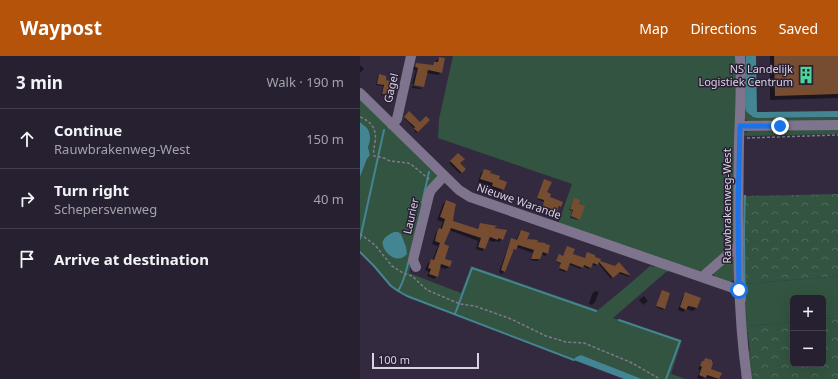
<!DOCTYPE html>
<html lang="en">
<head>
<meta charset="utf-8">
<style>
	body { margin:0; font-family:"Noto Sans",sans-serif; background:#2e2838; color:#f1f3f6 }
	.controls { position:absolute; right:12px; bottom:12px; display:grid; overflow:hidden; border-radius:6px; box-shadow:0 4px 16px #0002 }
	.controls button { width:36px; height:36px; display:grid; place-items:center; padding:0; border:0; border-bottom:1px solid #423e4c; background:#262030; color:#f1f3f6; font:20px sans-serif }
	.scale { position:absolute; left:12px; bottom:10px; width:107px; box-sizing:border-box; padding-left:4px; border:2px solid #d9d3e2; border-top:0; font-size:11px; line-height:14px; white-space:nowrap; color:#d9d3e2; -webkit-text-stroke:3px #2a2035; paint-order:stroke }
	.stop { position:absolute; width:12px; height:12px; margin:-9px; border:3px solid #1a73e8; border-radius:50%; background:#fff }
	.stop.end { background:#1a73e8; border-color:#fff; box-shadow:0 1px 4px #0008 }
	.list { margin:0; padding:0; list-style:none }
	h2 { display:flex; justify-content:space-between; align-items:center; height:52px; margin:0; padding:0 16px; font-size:17px }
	h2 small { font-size:13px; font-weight:400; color:#a4a3ab }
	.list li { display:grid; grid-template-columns:26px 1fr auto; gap:12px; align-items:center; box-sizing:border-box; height:60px; padding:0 16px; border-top:1px solid #423e4c }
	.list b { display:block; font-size:15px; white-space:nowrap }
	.list p { margin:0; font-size:13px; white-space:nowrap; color:#a4a3ab }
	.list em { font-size:13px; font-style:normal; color:#a4a3ab }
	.icon { flex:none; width:22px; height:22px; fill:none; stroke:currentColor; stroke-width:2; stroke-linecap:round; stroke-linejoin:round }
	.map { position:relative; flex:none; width:478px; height:323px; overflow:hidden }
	header { display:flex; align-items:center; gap:24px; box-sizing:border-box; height:56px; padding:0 20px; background:#b45309; color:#fff }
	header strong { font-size:19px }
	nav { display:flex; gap:22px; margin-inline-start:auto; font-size:14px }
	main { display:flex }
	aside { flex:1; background:#262030 }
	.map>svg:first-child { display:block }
</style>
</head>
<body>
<header>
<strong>Waypost</strong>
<nav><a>Map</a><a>Directions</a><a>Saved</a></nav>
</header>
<main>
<aside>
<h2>3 min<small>Walk · 190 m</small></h2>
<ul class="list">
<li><svg class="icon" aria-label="ahead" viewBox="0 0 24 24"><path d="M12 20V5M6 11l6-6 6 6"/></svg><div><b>Continue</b><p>Rauwbrakenweg-West</p></div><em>150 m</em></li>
<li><svg class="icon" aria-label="right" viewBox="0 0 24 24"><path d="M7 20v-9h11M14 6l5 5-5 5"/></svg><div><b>Turn right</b><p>Schepersvenweg</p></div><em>40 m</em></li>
<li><svg class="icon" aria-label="arrive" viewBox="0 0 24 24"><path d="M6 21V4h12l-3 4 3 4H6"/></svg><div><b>Arrive at destination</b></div></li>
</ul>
</aside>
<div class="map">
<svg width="478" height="323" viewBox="0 0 478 323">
	<defs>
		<pattern id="forest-crowns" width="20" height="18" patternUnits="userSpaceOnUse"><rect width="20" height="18" fill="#335441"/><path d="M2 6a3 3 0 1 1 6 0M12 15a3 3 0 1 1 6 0" fill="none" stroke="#506c5c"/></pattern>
	</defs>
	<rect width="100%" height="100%" fill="#332a40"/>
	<!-- green -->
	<path fill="#335441" d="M 93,0 L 379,0 L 374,188 L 344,213 L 340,215 L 335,215 L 198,168 L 212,128 L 78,82 L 79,63 Z
		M 383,0 L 386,0 L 385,50 L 391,60 L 397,62 L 410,62 L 478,61 L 478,65 L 387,65 L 383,61 Z
		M 0,42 L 79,119 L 67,136 L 49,217 L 101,237 L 111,210 L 238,254 L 266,231 L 290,210 L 294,211 L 297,208 L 309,213 L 308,216 L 306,216 L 253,262 L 322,284 L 311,318 L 326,323 L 282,323 L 221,299 L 216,301 L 214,303 L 44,239 L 32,232 L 3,198 L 0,196 L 0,121 L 7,103 L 10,99 L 8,91 C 11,86 11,75 6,71 C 4,69 2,68 0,66 Z
		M 478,73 L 478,78 L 387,80 L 384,79 L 385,77 L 388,75 Z
		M 380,139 L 384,139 L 383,176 L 386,245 L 386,228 L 478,220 L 478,262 L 463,263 L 463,242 L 433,242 L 433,266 L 387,270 L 386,250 L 388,295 L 390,295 L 393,323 L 389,323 L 385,289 Z
		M 375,197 L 377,223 L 369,226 L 355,221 L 353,217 Z"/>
	<!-- forest -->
	<path fill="url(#forest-crowns)" d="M 478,138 L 478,220 L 386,228 L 385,176 L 386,140 Z
		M 478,262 L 478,323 L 393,323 L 387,270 L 433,266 L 433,308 L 463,308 L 463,263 Z"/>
	<!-- water -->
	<path fill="#438592" d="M 386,0 L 396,0 L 397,56 L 478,55 L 478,61 L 397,62 L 393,61 L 389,58 L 386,55 L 385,50 Z
		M 0,66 C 2,68 4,69 6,71 C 11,75 11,86 8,91 L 10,99 L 7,103 L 0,121 Z
		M 384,139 L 386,139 L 386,140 L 385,176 L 386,245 L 384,246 L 383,176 Z
		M 34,176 L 38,176 L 41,178 L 46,191 L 47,198 C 36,211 20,193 23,185 C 25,180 30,178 34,176 Z
		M 221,299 L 282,323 L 264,323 L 214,304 L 214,303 L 216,301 Z"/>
	<!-- shadow -->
	<path fill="#0007" d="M 410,0 L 478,0 L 478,42 L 410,44 Z
		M 79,2 L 81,16 L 78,19 L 66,17 L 62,31 L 62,30 L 52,28 L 56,14 L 53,14 L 54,11 L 57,8 L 71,10 L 74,7 L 76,7 L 76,5 Z
		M 0,9 L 4,13 L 0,17 Z
		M 19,19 L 25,25 L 32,27 L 29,40 L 28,41 L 21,39 L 23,30 L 16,29 L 18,20 Z
		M 52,30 L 62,32 L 60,33 L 52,32 Z
		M 49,57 L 60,67 L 69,64 L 56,77 L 54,74 L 55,73 L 44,62 Z
		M 98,98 L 99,107 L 105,113 L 100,118 L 89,107 Z
		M 124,114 L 138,124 L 143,133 L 140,136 L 130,133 L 131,130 L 118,126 L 121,117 Z
		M 184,125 L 186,137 L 189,142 L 200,150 L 199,152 L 197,151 L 195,156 L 182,151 L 184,146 L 177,143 L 183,126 Z
		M 214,143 L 218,149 L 219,163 L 218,164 L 210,162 L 212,155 L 209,154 Z
		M 86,145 L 92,165 L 117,174 L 118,171 L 121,168 L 133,173 L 142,183 L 139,186 L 135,185 L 134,186 L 127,184 L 124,193 L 122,195 L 116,193 L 118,185 L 89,174 L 83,189 L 83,204 L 89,211 L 86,213 L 79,211 L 77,220 L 74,223 L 67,220 L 69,216 L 65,214 L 68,207 L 71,205 L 72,205 L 78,190 L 72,188 L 75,180 L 76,176 L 79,173 L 80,174 L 83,166 L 77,164 L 83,148 Z
		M 161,175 L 166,184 L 189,190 L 187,198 L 185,200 L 181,198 L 179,202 L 177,205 L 170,204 L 173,197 L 156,191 L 153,195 L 152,195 L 145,215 L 142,218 L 139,216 L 150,185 L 152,183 L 156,185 L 159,177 Z
		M 207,191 L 212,199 L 225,203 L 227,198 L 239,206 L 255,211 L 259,208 L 270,220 L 269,221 L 258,217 L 251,223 L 238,207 L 236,210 L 231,208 L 229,213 L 223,210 L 221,213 L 208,208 L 205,216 L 199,214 L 201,208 L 196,206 L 198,201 L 199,200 L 203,201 Z
		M 235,235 L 239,236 L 235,246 L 232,249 L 229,248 L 232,238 Z
		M 302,235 L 309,238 L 303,254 L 296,251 Z
		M 326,238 L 339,242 L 336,252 L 333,255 L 326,253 L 323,256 L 318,254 L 323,240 Z
		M 284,240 L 288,245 L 283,249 L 279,244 Z
		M 346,303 L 349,313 L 360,317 L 358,323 L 344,322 L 340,323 L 337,322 L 340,314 L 338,313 L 340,309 Z"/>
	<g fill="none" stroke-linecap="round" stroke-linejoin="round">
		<!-- stream -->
		<path stroke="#438592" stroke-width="2" d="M 62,147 L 69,116
			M 0,183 L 24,74
			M 0,196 L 14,210 L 31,230 L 38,235 C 44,226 46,215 49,204
			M 38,235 L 47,240 L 214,304
			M 95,258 L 112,212 L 236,255
			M 259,264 L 320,285 L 306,323"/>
	</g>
	<!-- building -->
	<path fill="#774d31" d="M 414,0 L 478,0 L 478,38 L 415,40 Z
		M 79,1 L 85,2 L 82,17 L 68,14 L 64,31 L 54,29 L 56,20 L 58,12 L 55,11 L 56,7 L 73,9 L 74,6 L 78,6 Z
		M 19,18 L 26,20 L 26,24 L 33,26 L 30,40 L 22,38 L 24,29 L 17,28 Z
		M 49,55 L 60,66 L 66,60 L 70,64 L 58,76 L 54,73 L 55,71 L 44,61 Z
		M 98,97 L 105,103 L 100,107 L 106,113 L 102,117 L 90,105 Z
		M 124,113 L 131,115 L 130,117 L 140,120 L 139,123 L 147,126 L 144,134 L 132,130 L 133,127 L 120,123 Z
		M 184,123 L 192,126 L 187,136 L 191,138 L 190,141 L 203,146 L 201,151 L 199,150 L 197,155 L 183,150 L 184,144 L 177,142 Z
		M 214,142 L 220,144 L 219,148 L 225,150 L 220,164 L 211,160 L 213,154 L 210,153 Z
		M 86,144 L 96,148 L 95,152 L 93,165 L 118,173 L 120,167 L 137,170 L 134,172 L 147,174 L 143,184 L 138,182 L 138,184 L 130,181 L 125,193 L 118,191 L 121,182 L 91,172 L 84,188 L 89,190 L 85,203 L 92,205 L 90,211 L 81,208 L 78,221 L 69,218 L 71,213 L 68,212 L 71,203 L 74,204 L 80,187 L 75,185 L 77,176 L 79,172 L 82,173 L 85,163 L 80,161 Z
		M 161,174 L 170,177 L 167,183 L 178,184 L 177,186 L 186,187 L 185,188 L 190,189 L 188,198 L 183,196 L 180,203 L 171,203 L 174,194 L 158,189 L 156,194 L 154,193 L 145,216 L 141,214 L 151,182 L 157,184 Z
		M 207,190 L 215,193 L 213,198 L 225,202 L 227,196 L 235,199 L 235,201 L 241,203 L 240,205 L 255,210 L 259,206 L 271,220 L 260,216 L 253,222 L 239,206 L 238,209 L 233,207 L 231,212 L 224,209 L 223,212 L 210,207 L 207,215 L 199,212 L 201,207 L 196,205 L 199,198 L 203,200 Z
		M 302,234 L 310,237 L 305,253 L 296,250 Z
		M 325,236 L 341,242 L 337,252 L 329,250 L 328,250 L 326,254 L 320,251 Z
		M 345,302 L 352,304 L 352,306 L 353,307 L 351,313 L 362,317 L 359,323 L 347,319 L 346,322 L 339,319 L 342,311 L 340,310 L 342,305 L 344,305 Z"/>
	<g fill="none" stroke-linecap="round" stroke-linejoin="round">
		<!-- path -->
		<path stroke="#80798c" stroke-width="1.5" stroke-dasharray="3 2" stroke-linecap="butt" d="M 0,61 C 12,66 17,73 15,87 C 14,92 13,95 14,100 L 24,102 L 30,105 L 48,107 L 52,109 L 70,124
			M 387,82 L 478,79
			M 0,178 L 15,189 L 32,210 L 43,217 L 52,220 L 67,234 L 100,248 L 115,250 L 151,263 L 186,280 L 206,286 L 224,287 L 270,306 L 300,323"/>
		<!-- minor -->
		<path stroke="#7f748d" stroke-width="10" d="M 380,0 C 382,28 380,57 379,85 C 378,165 376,245 387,323
			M 0,37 L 99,134 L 110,141 L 379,234
			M 32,69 L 37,63 L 51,0
			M 380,70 L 478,69
			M 56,211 L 53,204 L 69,139 L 71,134 L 84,120
			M 342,221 L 379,189"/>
	</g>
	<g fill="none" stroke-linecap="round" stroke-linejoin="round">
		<!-- route -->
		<path stroke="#1a73e8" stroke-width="5" d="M 379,234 L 378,152 L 380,70 L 420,70"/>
	</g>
	<!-- icons -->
	<defs>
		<g id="building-bare" transform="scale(1.38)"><path d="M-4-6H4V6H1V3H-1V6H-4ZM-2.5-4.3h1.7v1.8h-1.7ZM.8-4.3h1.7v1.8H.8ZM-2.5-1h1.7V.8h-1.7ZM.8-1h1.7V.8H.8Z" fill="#4ed399" stroke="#2a2035" stroke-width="2.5" paint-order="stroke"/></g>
	</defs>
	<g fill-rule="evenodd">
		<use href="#building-bare" x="446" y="19"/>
	</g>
	<g text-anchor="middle" stroke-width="3" stroke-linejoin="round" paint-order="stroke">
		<!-- poi labels -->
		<g font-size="11" fill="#d9d3e2" stroke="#2a2035" text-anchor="end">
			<text x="433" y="17">NS Landelijk<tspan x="433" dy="13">Logistiek Centrum</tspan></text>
		</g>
		<!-- street labels -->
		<g font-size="11" fill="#d9d3e2" stroke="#2a2035">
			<text transform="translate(31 32) rotate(-77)" y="4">Gagel</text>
			<text transform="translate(159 145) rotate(19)" y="4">Nieuwe Warande</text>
			<text transform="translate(367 150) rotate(-90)" y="4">Rauwbrakenweg-West</text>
			<text transform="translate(51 160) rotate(-77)" y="4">Laurier</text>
		</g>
	</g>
</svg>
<div class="controls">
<button>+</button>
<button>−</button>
</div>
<div class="scale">100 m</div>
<div class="stop" style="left:379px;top:234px"></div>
<div class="stop end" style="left:420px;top:70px"></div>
</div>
</main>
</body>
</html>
